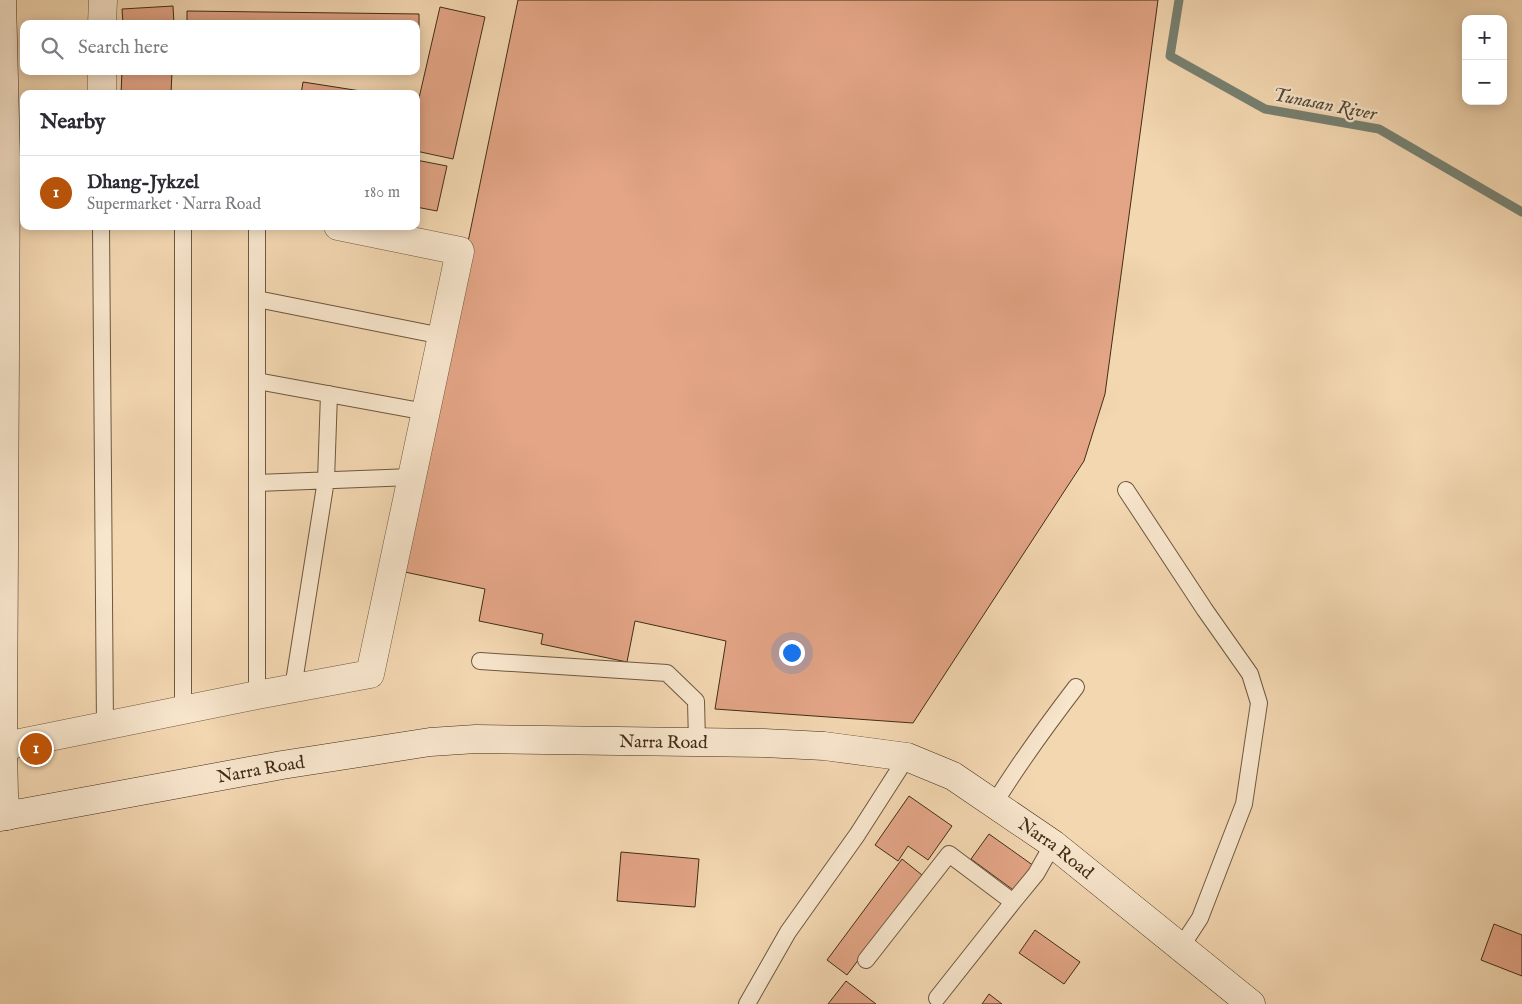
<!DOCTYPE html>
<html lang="en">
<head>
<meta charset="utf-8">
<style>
	body { margin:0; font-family:"IM FELL English",serif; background:#f2f2f3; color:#2b2b33 }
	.controls { position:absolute; right:15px; top:15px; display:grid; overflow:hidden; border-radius:10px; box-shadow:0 2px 12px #0003 }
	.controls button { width:45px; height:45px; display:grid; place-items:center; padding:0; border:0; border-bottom:1px solid #e1e1e2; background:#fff; color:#2b2b33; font:25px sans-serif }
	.you { position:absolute; left:791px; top:652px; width:18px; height:18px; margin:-12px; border:4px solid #fff; border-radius:50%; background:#1a73e8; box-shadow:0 0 0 8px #1a73e833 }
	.badge { display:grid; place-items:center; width:32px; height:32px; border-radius:50%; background:#b45309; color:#fff; font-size:16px; font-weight:700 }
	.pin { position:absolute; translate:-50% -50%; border:2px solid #fff; box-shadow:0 1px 5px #0006 }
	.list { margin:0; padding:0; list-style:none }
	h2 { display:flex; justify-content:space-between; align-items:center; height:65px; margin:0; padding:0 20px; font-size:21px }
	h2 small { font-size:16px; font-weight:400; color:#7c7c81 }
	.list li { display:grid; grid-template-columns:32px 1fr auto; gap:15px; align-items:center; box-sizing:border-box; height:75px; padding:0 20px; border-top:1px solid #e1e1e2 }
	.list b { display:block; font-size:19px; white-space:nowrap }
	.list p { margin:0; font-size:16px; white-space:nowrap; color:#7c7c81 }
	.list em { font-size:16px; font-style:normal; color:#7c7c81 }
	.icon { flex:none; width:28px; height:28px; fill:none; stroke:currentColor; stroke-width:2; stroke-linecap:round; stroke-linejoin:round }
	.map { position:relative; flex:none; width:1522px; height:1004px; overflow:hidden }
	.search { position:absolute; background:#fff; box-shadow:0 2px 12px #0003; left:20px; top:20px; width:400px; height:55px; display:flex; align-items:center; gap:12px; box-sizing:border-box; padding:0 18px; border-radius:10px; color:#7c7c81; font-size:19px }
	.panel { position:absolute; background:#fff; box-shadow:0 2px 12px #0003; left:20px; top:90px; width:400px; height:140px; border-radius:10px }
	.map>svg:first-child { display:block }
</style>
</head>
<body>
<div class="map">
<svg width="1522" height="1004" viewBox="0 0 1522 1004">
	<rect width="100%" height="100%" fill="#f3d7b1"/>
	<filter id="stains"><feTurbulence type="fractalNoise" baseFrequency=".004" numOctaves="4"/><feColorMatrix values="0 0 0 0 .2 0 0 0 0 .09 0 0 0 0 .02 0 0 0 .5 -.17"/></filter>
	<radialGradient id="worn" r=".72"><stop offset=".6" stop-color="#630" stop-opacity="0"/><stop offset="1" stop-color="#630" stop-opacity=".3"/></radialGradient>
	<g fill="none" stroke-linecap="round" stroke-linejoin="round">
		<!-- stream -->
		<path stroke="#778172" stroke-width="9" d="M 1179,0 L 1170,56 L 1265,109 L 1379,129 L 1522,212"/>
	</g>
	<!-- building -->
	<path fill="#e3a586" stroke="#412d17" d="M 518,0 L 1158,0 L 1105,394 L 1084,461 L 913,723 L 715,709 L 726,641 L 635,621 L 627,662 L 541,644 L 543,634 L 479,621 L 485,589 L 400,571 Z
		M 173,6 L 174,24 L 123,24 L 122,9 Z
		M 440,7 L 485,17 L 453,159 L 416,151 L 416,111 Z
		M 187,11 L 419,14 L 419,62 L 416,62 L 416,24 L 187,24 Z
		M 122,71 L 172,71 L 171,94 L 121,94 Z
		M 303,82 L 380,94 L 301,94 Z
		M 416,160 L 447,166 L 437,211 L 416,207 Z
		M 909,796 L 952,826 L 928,860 L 908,846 L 898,861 L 875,845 Z
		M 989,834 L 1034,866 L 1016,892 L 971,859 Z
		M 621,852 L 699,859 L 695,907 L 617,901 Z
		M 902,859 L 922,875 L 847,975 L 827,960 Z
		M 1494,924 L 1522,935 L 1522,976 L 1481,960 Z
		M 1035,930 L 1080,962 L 1064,984 L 1019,953 Z
		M 846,981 L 876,1004 L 828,1004 Z
		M 989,994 L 1002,1004 L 982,1004 Z"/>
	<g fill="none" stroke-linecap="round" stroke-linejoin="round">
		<!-- lane casing -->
		<g stroke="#6e583e" stroke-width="18">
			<path id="lane" d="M 101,226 L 105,726
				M 183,226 L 183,710
				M 257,299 L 442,336
				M 257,381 L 426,412
				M 257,483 L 412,477
				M 1126,490 L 1205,610 L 1250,674 L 1259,703 L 1244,804 L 1200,918 L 1181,947
				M 480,661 L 667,673 L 696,701 L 697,742
				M 293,688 L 326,480 L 329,394
				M 257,695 L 257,226
				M 994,804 C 1019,763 1047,725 1076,687
				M 866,960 L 949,854 L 1013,902
				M 937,998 L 1013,902 L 1036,874 L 1053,844
				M 747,1004 L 788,932 L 857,835 L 907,757"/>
		</g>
		<!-- street casing -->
		<g stroke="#6e583e" stroke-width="29">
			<path id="street" d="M 102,24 L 103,0
				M 102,94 L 102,71
				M 0,747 L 257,695 L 370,674 L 460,251 L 338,226"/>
		</g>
		<!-- secondary casing -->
		<g stroke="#412d17" stroke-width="29">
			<g id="secondary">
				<path d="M 2,0 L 6,159 L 3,746 L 4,795 L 7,816"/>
				<path id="s1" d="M 0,817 L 282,765 L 430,742 L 476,739 L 764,743 L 824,746 L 907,757 L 953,776 L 1053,844 L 1251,1004"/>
			</g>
		</g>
		<!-- lane -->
		<use href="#lane" stroke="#f7e5cc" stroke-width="16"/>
		<!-- street -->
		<use href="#street" stroke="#f7e5cc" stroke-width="28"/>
		<!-- secondary -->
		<use href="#secondary" stroke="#f7e5cc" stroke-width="28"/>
	</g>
	<g text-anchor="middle" stroke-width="4.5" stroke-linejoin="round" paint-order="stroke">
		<!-- street labels -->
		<g font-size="18" fill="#412d17" stroke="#f7e5cc">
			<text dy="6" stroke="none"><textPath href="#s1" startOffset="670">Narra Road</textPath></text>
			<text dy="6" stroke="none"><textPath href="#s1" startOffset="265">Narra Road</textPath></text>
			<text dy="6" stroke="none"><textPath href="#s1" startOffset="1090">Narra Road</textPath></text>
		</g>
		<!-- water labels -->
		<g font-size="19" font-style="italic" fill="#534935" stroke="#f7e5cc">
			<text transform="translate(1325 103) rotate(11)" y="7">Tunasan River</text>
		</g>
	</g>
	<rect width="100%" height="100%" filter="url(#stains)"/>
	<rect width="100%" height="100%" fill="url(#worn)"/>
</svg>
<div class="controls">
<button>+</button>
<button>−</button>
</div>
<div class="you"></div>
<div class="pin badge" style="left:36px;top:749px">1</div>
<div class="search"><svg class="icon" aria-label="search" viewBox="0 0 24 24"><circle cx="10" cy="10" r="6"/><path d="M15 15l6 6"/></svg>Search here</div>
<section class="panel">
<h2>Nearby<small></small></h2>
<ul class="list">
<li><span class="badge">1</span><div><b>Dhang-Jykzel</b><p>Supermarket · Narra Road</p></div><em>180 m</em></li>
</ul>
</section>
</div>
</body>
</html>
